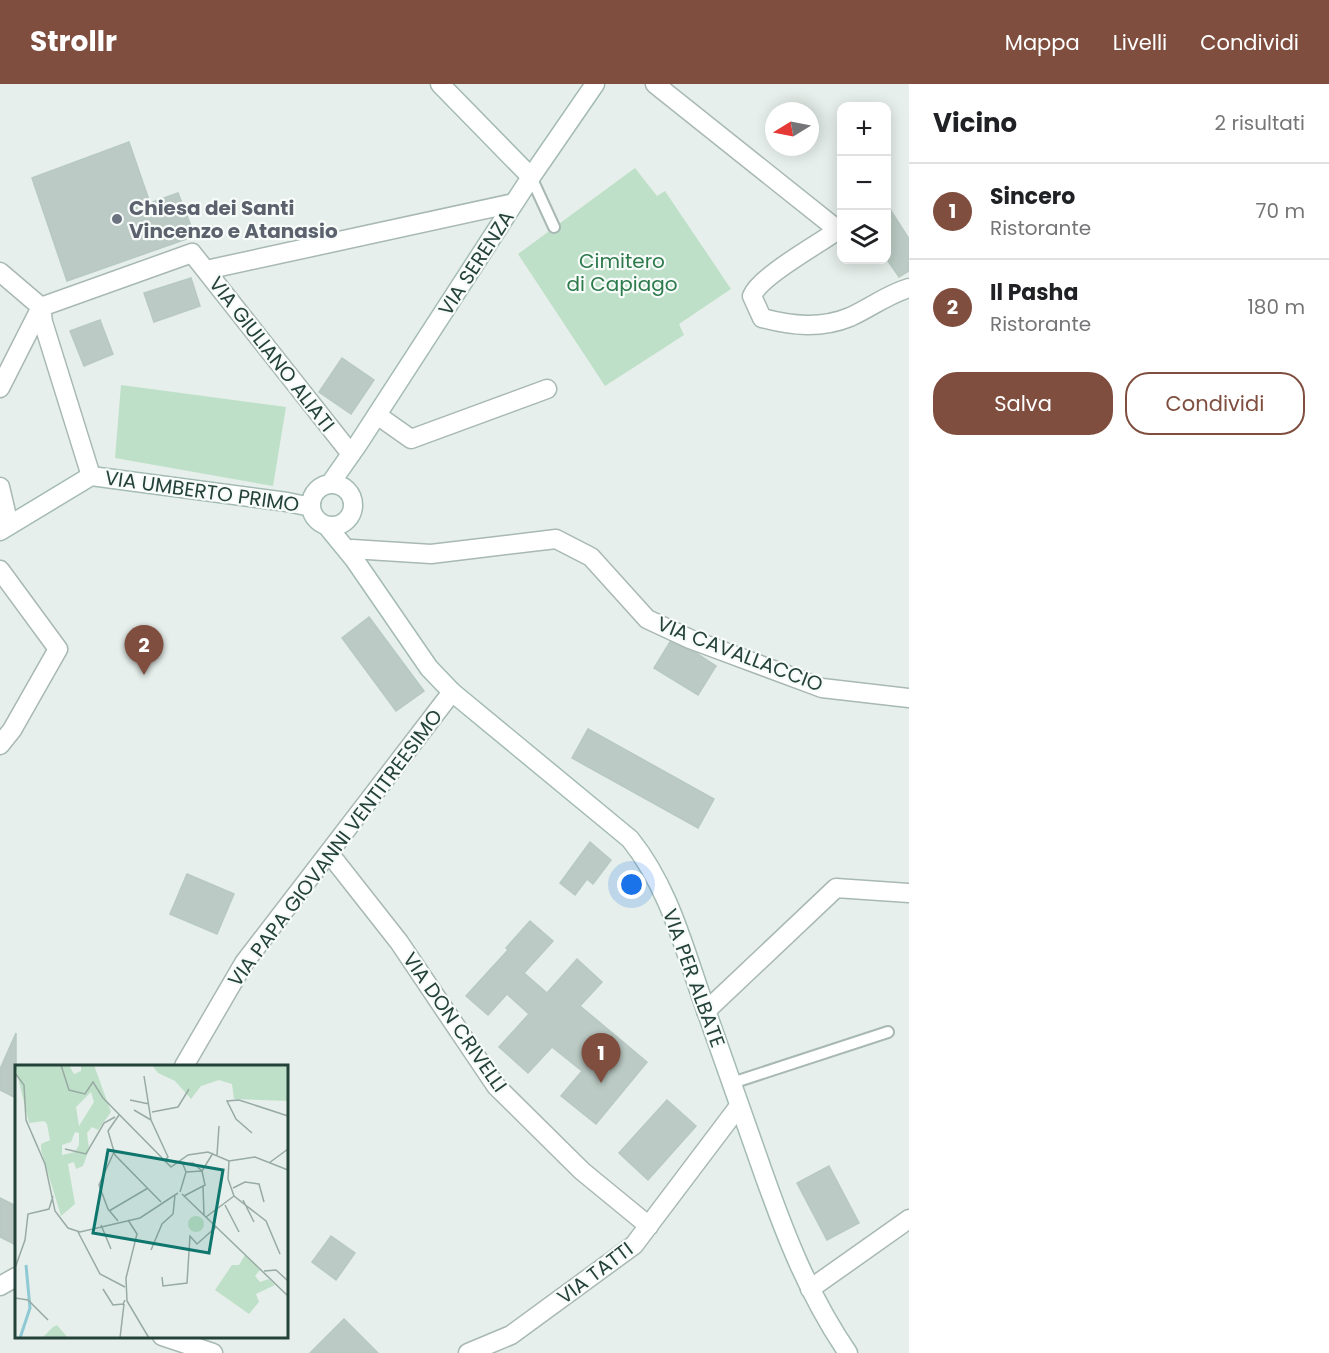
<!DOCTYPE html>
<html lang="it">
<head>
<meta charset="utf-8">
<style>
	body { margin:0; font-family:Poppins,sans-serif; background:#f2f2f2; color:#202124 }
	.controls { position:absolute; right:18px; top:18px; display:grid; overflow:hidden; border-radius:12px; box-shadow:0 3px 15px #0003 }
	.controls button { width:54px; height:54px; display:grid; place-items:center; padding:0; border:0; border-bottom:2px solid #e0e0e0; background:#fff; color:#202124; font:30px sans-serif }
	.compass { position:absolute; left:765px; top:18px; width:54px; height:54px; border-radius:50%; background:#fff; box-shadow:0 3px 15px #0003; rotate:260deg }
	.you { position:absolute; left:632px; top:801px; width:21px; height:21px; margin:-15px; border:4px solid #fff; border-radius:50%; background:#1a73e8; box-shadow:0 0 0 9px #1a73e833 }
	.badge { display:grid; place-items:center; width:39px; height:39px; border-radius:50%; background:#7f4e3f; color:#fff; font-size:20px; font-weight:700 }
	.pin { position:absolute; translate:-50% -50px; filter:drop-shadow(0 2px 3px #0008) }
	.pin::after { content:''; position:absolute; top:32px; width:21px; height:18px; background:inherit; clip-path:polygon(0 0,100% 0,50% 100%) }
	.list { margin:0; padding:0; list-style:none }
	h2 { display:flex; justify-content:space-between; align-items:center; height:78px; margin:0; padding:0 24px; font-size:26px }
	h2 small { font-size:20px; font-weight:400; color:#757577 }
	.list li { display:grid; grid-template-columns:39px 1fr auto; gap:18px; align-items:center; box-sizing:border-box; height:96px; padding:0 24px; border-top:2px solid #e0e0e0 }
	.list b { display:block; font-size:22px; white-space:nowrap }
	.list p { margin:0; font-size:20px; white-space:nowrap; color:#757577 }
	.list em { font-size:20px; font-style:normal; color:#757577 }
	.actions { display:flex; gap:12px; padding:18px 24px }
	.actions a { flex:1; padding:14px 0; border:2px solid #7f4e3f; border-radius:24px; text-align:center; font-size:21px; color:#7f4e3f }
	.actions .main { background:#7f4e3f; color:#fff }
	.icon { flex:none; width:33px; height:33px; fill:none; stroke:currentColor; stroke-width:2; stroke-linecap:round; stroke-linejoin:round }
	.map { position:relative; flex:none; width:909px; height:1269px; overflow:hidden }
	header { display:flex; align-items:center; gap:36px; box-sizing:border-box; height:84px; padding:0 30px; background:#7f4e3f; color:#fff }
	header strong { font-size:28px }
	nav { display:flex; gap:33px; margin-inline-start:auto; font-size:21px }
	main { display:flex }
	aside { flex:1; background:#fff }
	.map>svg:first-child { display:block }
</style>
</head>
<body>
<header>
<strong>Strollr</strong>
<nav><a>Mappa</a><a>Livelli</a><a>Condividi</a></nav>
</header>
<main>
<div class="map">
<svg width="909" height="1269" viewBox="0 0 909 1269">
	<rect width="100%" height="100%" fill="#e6efeb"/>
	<!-- green -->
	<path fill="#bfe0c8" d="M 635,84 L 657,112 L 665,107 L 731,205 L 679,240 L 684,251 L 605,302 L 518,170 Z
		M 121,301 L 286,323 L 273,402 L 115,374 Z"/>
	<!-- building -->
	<path fill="#bbcac4" stroke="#b8c9c2" stroke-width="1.5" d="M 129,58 L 150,119 L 178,109 L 195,152 L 67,197 L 32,94 Z
		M 886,119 L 909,155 L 909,187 L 899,193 L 886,174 Z
		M 191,194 L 200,222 L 154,238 L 144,209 Z
		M 100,236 L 113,270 L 84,282 L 70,247 Z
		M 342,274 L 374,296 L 351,330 L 319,308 Z
		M 369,533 L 424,607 L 396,627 L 342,554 Z
		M 670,558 L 696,569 L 716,582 L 698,611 L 654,584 Z
		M 588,645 L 714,715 L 698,744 L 572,674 Z
		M 590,758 L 611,776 L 593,800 L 587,795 L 575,811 L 560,799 Z
		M 187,790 L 234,810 L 217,850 L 170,830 Z
		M 530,837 L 553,857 L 524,889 L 547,909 L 577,875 L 602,898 L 580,922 L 647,978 L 596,1040 L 561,1012 L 582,987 L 552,963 L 528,989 L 499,963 L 529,930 L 507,910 L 488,931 L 466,912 L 508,866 L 506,864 Z
		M 16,949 L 16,1014 L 0,1006 L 0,985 Z
		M 667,1016 L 696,1042 L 648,1096 L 619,1069 Z
		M 829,1082 L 859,1139 L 827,1156 L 797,1099 Z
		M 0,1114 L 16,1122 L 16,1161 L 0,1153 Z
		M 331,1152 L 355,1169 L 336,1196 L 312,1178 Z
		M 344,1235 L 378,1269 L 310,1269 Z"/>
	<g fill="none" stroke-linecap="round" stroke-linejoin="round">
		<!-- lane casing -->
		<g stroke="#a8b8b2" stroke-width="14">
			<path id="lane" d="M 531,93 L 554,143
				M 732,999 L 888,948"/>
		</g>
		<!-- street casing -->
		<g stroke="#a8b8b2" stroke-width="21">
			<path id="street" d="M 655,0 L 838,146 C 819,160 760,192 752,212 L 762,234 C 792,242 821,245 850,233 C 870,224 888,210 909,204
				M 206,186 L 514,119
				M 0,188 L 41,223 L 43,238 L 91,392
				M 0,304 L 41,223 L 192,169 L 351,370
				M 377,331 L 411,355 L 547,305
				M 0,403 L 9,441
				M 352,465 L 431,470 L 556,455 L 591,473 L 647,535 L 690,555 L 822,604 L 909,614
				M 0,486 L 58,565 L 12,646 L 0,661
				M 329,769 L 399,858 L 496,1002 L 582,1087 L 649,1142
				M 706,927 L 836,804 L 909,809
				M 184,982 L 244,879 L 452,608
				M 0,1202 L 16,1193
				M 810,1205 L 909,1135
				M 162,1252 L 213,1269
				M 468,1269 L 511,1251 L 634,1161 L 739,1022"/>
		</g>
		<!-- secondary casing -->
		<g stroke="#a4bbb3" stroke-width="21">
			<path id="secondary" d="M 440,0 L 531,93
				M311 421a21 21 0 1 1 42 0a21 21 0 1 1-42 0Z
				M 330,400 L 358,360 L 531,93 L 595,0
				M 327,442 L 354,475 L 429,584 L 452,608 L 630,755 C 667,801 682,857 701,912 C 720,965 738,1018 757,1071 C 781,1140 806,1208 848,1269
				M 0,447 L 91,392 L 287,418 L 311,423"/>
		</g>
		<!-- lane -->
		<use href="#lane" stroke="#fff" stroke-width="10"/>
		<!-- street -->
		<use href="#street" stroke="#fff" stroke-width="18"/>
		<!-- secondary -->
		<use href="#secondary" stroke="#fff" stroke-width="18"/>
	</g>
	<!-- markers -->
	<circle fill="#6b7280" stroke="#f7fbf9" stroke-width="2" cx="117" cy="135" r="6"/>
	<g text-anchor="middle" stroke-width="4.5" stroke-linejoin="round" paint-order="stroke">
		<!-- worship labels -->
		<g font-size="20" font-weight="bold" fill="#5b616d" stroke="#f7fbf9" text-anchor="start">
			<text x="129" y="131">Chiesa dei Santi<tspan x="129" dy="23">Vincenzo e Atanasio</tspan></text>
		</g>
		<!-- park labels -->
		<g font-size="20" fill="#2d7a4b" stroke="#f7fbf9">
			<text x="622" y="184">Cimitero<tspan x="622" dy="23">di Capiago</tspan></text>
		</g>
		<!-- street labels -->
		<g font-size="20" fill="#24423a" stroke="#f7fbf9">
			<text transform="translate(476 179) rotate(-57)" y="7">VIA SERENZA</text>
			<text transform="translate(272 270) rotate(52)" y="7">VIA GIULIANO ALIATI</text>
			<text transform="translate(202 407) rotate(8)" y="7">VIA UMBERTO PRIMO</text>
			<text transform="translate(740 570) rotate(21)" y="7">VIA CAVALLACCIO</text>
			<text transform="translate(335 764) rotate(-53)" y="7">VIA PAPA GIOVANNI VENTITREESIMO</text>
			<text transform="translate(694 894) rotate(70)" y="7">VIA PER ALBATE</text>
			<text transform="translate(455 938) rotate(55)" y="7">VIA DON CRIVELLI</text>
			<text transform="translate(595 1189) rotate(-37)" y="7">VIA TATTI</text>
		</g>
	</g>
	<!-- overview -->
	<g transform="translate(15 981)">
		<rect width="273" height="273" fill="#e6efeb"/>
		<path d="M 0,0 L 54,0 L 59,9 L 66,6 L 66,0 L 79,0 L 96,47 L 83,65 L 77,62 L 72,68 L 74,84 L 68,101 L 61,104 L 59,97 L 53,99 L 60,139 L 46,151 L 26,85 L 26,79 L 35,75 L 32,59 L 29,56 L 14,58 ZM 76,27 L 79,37 L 64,61 L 61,42 ZM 60,67 L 64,68 L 64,80 L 60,87 L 47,90 L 47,80 L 56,77 ZM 137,0 L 273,0 L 273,36 L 219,34 L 217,19 L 204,15 L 186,21 L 176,34 L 160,16 L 143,8 ZM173 159a8 8 0 1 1 16 0a8 8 0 1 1-16 0ZM 230,190 L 245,205 L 240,211 L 245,217 L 254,214 L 260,220 L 241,229 L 244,237 L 234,249 L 200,225 L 217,200 L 224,200 ZM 42,260 L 53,273 L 27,273 L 38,262 Z" fill="#bfe0c8" fill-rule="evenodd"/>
		<path fill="none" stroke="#8ec9d4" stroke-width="3" d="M 5,273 L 15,243 L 11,200"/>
		<path fill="none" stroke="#98aaa4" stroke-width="1.5" d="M 46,0 L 54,25 L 70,29 L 78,17 L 88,33 L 156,102 L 173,90 L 193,87 L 214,96 L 240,92 L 273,105M 0,8 L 9,20 L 11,55 L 30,99 L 40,146 L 53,163 L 65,167 L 125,153 L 163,128M 129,11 L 136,55 L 153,92 L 149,96M 115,35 L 134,39M 119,45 L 136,55M 137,47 L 163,42 L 174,24M 104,50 L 93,66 L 100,90 L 146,137M 237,68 L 221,54 L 212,36 L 224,35 L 273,51M 50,84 L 71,89 L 89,58 L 100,52M 99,87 L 84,120 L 93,144 L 103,156M 202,90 L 204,61M 214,96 L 213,114 L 219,131 L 251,156 L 265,189M 254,98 L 273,84M 168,99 L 178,98 L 187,106 L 190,120 L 169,131M 171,107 L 187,106 L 198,88M 188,121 L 189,150M 218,123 L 230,117 L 244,119 L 249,137M 165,127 L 171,107 L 167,97M 167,129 L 273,231M 228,135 L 239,157M 210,140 L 224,167M 94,146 L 133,123M 191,152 L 219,131M 113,155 L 122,169 L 111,213 L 112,236 L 134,273M 86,160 L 96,184M 63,167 L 85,209 L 110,222M 136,185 L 147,159 L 158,149 L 160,130M 0,203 L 10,175 L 13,149 L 34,144 L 38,131M 249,206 L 261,205 L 273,216M 147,212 L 148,221 L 172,218 L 175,171 L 182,179 L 201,162M 88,224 L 98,240 L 108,239 L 110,235M 0,233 L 13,235 L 33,255M 105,273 L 109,239"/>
		<path fill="#0f766e" fill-opacity="0.15" stroke="#0f766e" stroke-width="3" d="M 93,85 L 208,105 L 194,188 L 78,168 Z"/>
		<rect width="273" height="273" fill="none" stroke="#24423a" stroke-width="3"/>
	</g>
</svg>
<div class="controls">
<button>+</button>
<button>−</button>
<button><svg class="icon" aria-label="layers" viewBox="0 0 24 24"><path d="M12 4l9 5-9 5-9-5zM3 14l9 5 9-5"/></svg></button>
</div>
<svg class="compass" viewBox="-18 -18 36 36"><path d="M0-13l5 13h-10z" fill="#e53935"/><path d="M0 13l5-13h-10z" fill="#757577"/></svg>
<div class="you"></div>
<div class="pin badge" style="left:601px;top:999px">1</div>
<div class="pin badge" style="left:144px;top:591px">2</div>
</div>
<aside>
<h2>Vicino<small>2 risultati</small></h2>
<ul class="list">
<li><span class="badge">1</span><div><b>Sincero</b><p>Ristorante</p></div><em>70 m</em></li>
<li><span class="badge">2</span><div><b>Il Pasha</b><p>Ristorante</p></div><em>180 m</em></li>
</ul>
<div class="actions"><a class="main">Salva</a><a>Condividi</a></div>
</aside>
</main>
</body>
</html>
